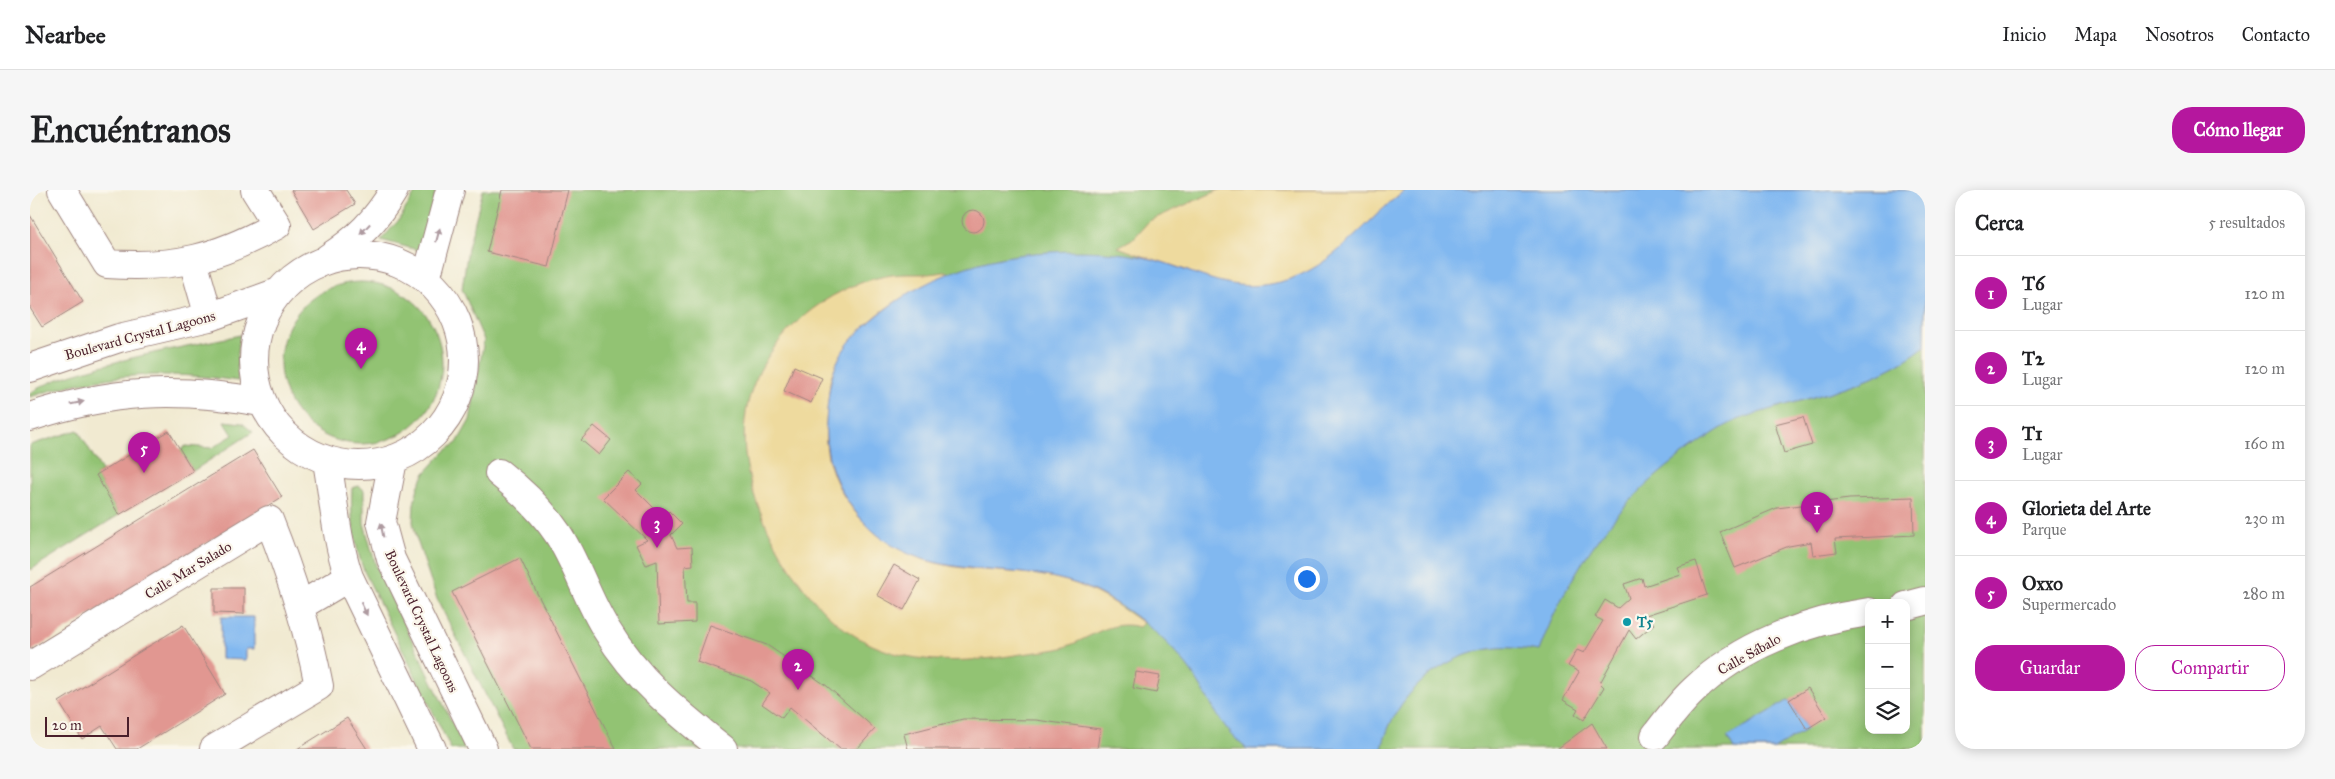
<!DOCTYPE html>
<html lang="es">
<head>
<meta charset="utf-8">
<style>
	body { margin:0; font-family:"IM FELL Great Primer",serif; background:#f6f6f6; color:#202124 }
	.controls { position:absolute; right:15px; bottom:15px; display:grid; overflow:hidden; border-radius:10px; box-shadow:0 2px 12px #0003 }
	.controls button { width:45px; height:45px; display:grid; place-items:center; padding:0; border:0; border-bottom:1px solid #e0e0e0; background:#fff; color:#202124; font:25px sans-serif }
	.scale { position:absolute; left:15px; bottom:12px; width:84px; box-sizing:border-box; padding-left:5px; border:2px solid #4a1f2b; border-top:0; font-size:14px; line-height:18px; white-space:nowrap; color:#4a1f2b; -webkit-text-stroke:4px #fbf7ec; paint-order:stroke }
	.you { position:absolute; left:1276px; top:388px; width:18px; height:18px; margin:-12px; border:4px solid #fff; border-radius:50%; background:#1a73e8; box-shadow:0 0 0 8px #1a73e833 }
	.badge { display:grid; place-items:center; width:32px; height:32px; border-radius:50%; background:#b5179e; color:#fff; font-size:16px; font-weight:700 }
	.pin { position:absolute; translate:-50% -41px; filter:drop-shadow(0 1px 2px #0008) }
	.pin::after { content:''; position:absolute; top:26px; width:18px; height:15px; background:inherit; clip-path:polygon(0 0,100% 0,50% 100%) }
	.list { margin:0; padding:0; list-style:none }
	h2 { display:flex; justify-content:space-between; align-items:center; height:65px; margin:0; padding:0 20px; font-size:21px }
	h2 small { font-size:16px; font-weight:400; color:#757577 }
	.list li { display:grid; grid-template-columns:32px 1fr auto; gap:15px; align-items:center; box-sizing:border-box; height:75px; padding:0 20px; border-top:1px solid #e0e0e0 }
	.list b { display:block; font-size:19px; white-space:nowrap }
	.list p { margin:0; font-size:16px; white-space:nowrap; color:#757577 }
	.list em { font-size:16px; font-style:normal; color:#757577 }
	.actions { display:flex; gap:10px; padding:15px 20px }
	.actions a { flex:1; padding:11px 0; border:1px solid #b5179e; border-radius:20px; text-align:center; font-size:18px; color:#b5179e }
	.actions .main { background:#b5179e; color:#fff }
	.icon { flex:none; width:28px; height:28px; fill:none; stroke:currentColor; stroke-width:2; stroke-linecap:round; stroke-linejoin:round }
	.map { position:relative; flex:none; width:1895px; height:559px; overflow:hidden; border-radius:20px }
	header { display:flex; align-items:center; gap:30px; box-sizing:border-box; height:70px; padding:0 25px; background:#fff; border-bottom:1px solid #e0e0e0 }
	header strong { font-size:24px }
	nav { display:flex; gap:28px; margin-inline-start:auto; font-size:18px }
	.intro { display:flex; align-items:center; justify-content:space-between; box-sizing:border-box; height:120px; padding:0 30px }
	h1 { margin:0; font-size:35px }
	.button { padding:12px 22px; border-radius:20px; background:#b5179e; color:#fff; font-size:18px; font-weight:700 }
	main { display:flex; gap:30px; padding:0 30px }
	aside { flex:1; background:#fff; border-radius:20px; box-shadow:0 2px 12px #0003 }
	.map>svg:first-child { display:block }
</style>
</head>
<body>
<header>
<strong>Nearbee</strong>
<nav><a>Inicio</a><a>Mapa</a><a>Nosotros</a><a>Contacto</a></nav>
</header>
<div class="intro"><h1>Encuéntranos</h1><a class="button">Cómo llegar</a></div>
<main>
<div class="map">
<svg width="1895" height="559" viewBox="0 0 1895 559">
	<rect width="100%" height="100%" fill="#fbf7ec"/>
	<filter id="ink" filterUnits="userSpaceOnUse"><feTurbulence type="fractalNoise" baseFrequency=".02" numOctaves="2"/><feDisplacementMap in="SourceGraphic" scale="10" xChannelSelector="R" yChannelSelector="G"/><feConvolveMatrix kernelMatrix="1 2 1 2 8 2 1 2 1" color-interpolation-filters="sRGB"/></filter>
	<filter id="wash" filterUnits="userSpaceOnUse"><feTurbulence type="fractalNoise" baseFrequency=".0096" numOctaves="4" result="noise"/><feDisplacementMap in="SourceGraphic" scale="20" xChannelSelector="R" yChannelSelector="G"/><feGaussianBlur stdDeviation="1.12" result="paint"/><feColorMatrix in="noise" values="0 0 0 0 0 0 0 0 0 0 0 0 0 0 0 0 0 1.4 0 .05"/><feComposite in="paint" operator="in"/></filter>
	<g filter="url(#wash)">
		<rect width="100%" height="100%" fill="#f1ead1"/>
		<!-- green -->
		<path fill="#92c373" stroke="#6e714f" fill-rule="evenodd" d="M 387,0 L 406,0 L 391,61 L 351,50 L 368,31 Z
			M 453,0 L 1895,0 L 1895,559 L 483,559 L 407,409 L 387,350 L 383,332 L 384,314 L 388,297 L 395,283 L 415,261 L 427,253 L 440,230 L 454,150 L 432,99 L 438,58 ZM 1839,413 L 1876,413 L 1876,540 L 1839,540 Z
			M250 173a81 81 0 1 1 162 0a81 81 0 1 1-162 0Z
			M 210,145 L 207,170 L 208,191 C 135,180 71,183 0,207 L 0,203 C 22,189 46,183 71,176 C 117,163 164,155 210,145 Z
			M 194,231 L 212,233 L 223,242 L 163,281 L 150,260 L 156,256 L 182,258 L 203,245 Z
			M 48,240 L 72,281 L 66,285 L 89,325 L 0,380 L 0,255 Z
			M 329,296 L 334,300 L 334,333 L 346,376 L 435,559 L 421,559 L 334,381 C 324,353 320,327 322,298 Z"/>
		<!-- sand -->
		<path fill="#eeda9e" stroke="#9c7c64" d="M 1189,0 L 1375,0 C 1348,21 1326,49 1298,70 C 1263,97 1216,102 1174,89 C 1166,86 1158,80 1150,78 C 1129,71 1108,65 1088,57 L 1104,48 L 1119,31 Z
			M 914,82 L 920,83 C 870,105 825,132 802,184 C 799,193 799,204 798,214 C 796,231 794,249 798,267 C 810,319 854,361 906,373 C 949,384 994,378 1037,391 C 1065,399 1089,416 1113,433 L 1109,437 C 1078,428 1057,452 1028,459 C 1012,462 995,463 979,466 C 867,482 803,457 747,356 C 721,309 704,255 721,202 C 740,144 797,97 856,86 C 876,82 894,86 914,82 Z"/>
		<!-- water -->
		<path fill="#81b8f0" stroke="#666c8e" d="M 1375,0 L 1895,0 L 1895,156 C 1843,198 1774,207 1713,228 C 1696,234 1679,246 1664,257 C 1590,307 1540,377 1509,461 C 1495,459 1481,457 1467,458 C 1412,463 1363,506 1352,559 L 1217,559 C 1186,534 1180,506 1157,476 C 1133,445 1098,417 1062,400 C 992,367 903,397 842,340 C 812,312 793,272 796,231 C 798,210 799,187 809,168 C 817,152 829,141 842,130 C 892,87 954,65 1019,62 C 1053,60 1089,61 1122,69 C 1162,80 1196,102 1240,94 C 1300,84 1330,35 1375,0 Z
			M 191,427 L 224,427 L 224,459 L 216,459 L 216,470 L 191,469 Z
			M 1759,510 L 1777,539 L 1744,559 L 1704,559 L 1697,547 Z"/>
		<g id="blocks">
			<!-- building -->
			<path fill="#e19791" d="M 261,0 L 316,0 L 325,14 L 284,39 Z
				M 472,0 L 538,0 L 519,77 L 457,62 Z
				M932 31a11 11 0 1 1 22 0a11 11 0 1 1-22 0Z
				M 0,25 L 53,112 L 12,137 L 0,118 Z
				M 764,176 L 792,188 L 781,213 L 754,201 Z
				M 1773,227 L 1782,255 L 1754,263 L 1745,234 Z
				M 564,236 L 581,250 L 569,265 L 551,250 Z
				M 139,241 L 163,281 L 89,325 L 66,285 Z
				M 223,260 L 252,307 L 0,462 L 0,397 Z
				M 599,282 L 612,294 L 606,300 L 633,327 L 639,321 L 652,334 L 641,345 L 647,358 L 662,357 L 663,375 L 655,376 L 657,413 L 665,413 L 665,432 L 629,434 L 627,371 L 616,375 L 606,355 L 617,350 L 573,308 Z
				M 1883,307 L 1884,345 L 1805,349 L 1807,362 L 1783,365 L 1781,352 L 1759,356 L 1705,378 L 1690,342 L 1747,318 L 1819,309 Z
				M 490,368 L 507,403 L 586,559 L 501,559 L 457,472 L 422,402 Z
				M 1666,371 L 1677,405 L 1616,425 L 1624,434 L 1606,449 L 1599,440 L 1570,493 L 1574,497 L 1555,528 L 1554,530 L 1545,524 L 1548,519 L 1533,510 L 1549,482 L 1538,476 L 1547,460 L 1554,463 L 1573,431 L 1565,427 L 1575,410 L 1588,418 L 1599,408 L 1594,394 L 1612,388 L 1614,396 L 1650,384 L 1647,377 Z
				M 864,375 L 890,390 L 874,420 L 847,405 Z
				M 184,398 L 214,398 L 214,424 L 184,423 Z
				M 153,435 L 195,504 L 107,559 L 87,559 L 72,536 L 52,549 L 29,512 Z
				M 680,435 L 737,455 L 797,496 L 845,539 L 827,559 L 810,559 L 760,517 L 752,528 L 732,514 L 740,503 L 721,491 L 667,472 Z
				M 1106,482 L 1130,486 L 1126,503 L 1103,498 Z
				M 1778,498 L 1796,527 L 1777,539 L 1759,510 Z
				M 317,528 L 337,559 L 267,559 L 296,541 Z
				M 933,529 L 1006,530 L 1070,539 L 1067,559 L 878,559 L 874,544 Z
				M 1562,533 L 1577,559 L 1527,559 Z"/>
		</g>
	</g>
	<g filter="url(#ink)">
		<use href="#blocks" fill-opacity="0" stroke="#9e847e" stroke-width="1"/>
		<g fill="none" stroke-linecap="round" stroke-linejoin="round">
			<!-- minor casing -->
			<g stroke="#9e847e" stroke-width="30">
				<path id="minor" d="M 32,0 L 77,74 C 145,79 188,68 247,35 L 225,0
					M224 170a105 105 0 1 1 210 0a105 105 0 1 1-210 0Z
					M 298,68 C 327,49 346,31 364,0
					M 163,71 L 179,127
					M 396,89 L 420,0
					M 0,178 L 89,148 L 179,127 L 249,102
					M 0,227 C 81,200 147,197 231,212
					M 363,270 L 351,332 L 361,369 L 453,559
					M 297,271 C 304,311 306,349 319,387 L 402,559
					M 469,283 C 492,301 512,320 528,344 C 547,373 557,409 576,439 C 606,489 648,523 693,559
					M 270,416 L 319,387
					M 1876,416 L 1895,411
					M 0,476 L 239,330 C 261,385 278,438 289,496 L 184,559
					M 1625,546 C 1637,530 1649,514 1664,500 C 1711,455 1776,431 1839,422"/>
			</g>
			<!-- minor -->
			<use href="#minor" stroke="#fff" stroke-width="28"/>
		</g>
		<!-- one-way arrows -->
		<defs><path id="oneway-solid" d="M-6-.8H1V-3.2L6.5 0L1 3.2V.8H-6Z" transform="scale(1.25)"/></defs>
		<g fill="#ae9aa0">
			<use href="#oneway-solid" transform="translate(335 39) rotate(133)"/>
			<use href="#oneway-solid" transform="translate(408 45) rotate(-75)"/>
			<use href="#oneway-solid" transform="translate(47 213) rotate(-12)"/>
			<use href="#oneway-solid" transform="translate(352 340) rotate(-101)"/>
			<use href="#oneway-solid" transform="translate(334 419) rotate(64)"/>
		</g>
	</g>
	<!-- markers -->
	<circle fill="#0f9aa8" stroke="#fbf7ec" stroke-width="2" cx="1597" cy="432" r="5"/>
	<g text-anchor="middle" stroke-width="4.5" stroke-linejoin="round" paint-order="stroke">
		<!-- street labels -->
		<g font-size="14" fill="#4a1f2b" stroke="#fbf7ec">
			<text transform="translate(110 145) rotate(-15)" y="5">Boulevard Crystal Lagoons</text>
			<text transform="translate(158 380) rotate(-31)" y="5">Calle Mar Salado</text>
			<text transform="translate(392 431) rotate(65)" y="5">Boulevard Crystal Lagoons</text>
			<text transform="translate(1719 464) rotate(-29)" y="5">Calle Sábalo</text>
		</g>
		<!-- culture labels -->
		<g font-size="14" font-weight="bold" fill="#0d838f" stroke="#fbf7ec" text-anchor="start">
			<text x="1607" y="437">T5</text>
		</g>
	</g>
</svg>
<div class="controls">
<button>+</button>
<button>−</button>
<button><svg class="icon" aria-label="layers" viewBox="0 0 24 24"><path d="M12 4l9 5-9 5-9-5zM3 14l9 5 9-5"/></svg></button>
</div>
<div class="scale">20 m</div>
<div class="you"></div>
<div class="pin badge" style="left:1787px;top:343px">1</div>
<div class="pin badge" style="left:768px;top:500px">2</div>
<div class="pin badge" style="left:627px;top:358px">3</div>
<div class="pin badge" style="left:331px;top:179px">4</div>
<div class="pin badge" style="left:114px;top:283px">5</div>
</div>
<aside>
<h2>Cerca<small>5 resultados</small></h2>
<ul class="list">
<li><span class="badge">1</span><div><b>T6</b><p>Lugar</p></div><em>120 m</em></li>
<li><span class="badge">2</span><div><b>T2</b><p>Lugar</p></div><em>120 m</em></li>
<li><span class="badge">3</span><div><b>T1</b><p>Lugar</p></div><em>160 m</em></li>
<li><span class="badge">4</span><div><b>Glorieta del Arte</b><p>Parque</p></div><em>230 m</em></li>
<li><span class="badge">5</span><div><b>Oxxo</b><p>Supermercado</p></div><em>280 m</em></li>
</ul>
<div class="actions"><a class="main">Guardar</a><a>Compartir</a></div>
</aside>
</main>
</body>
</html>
